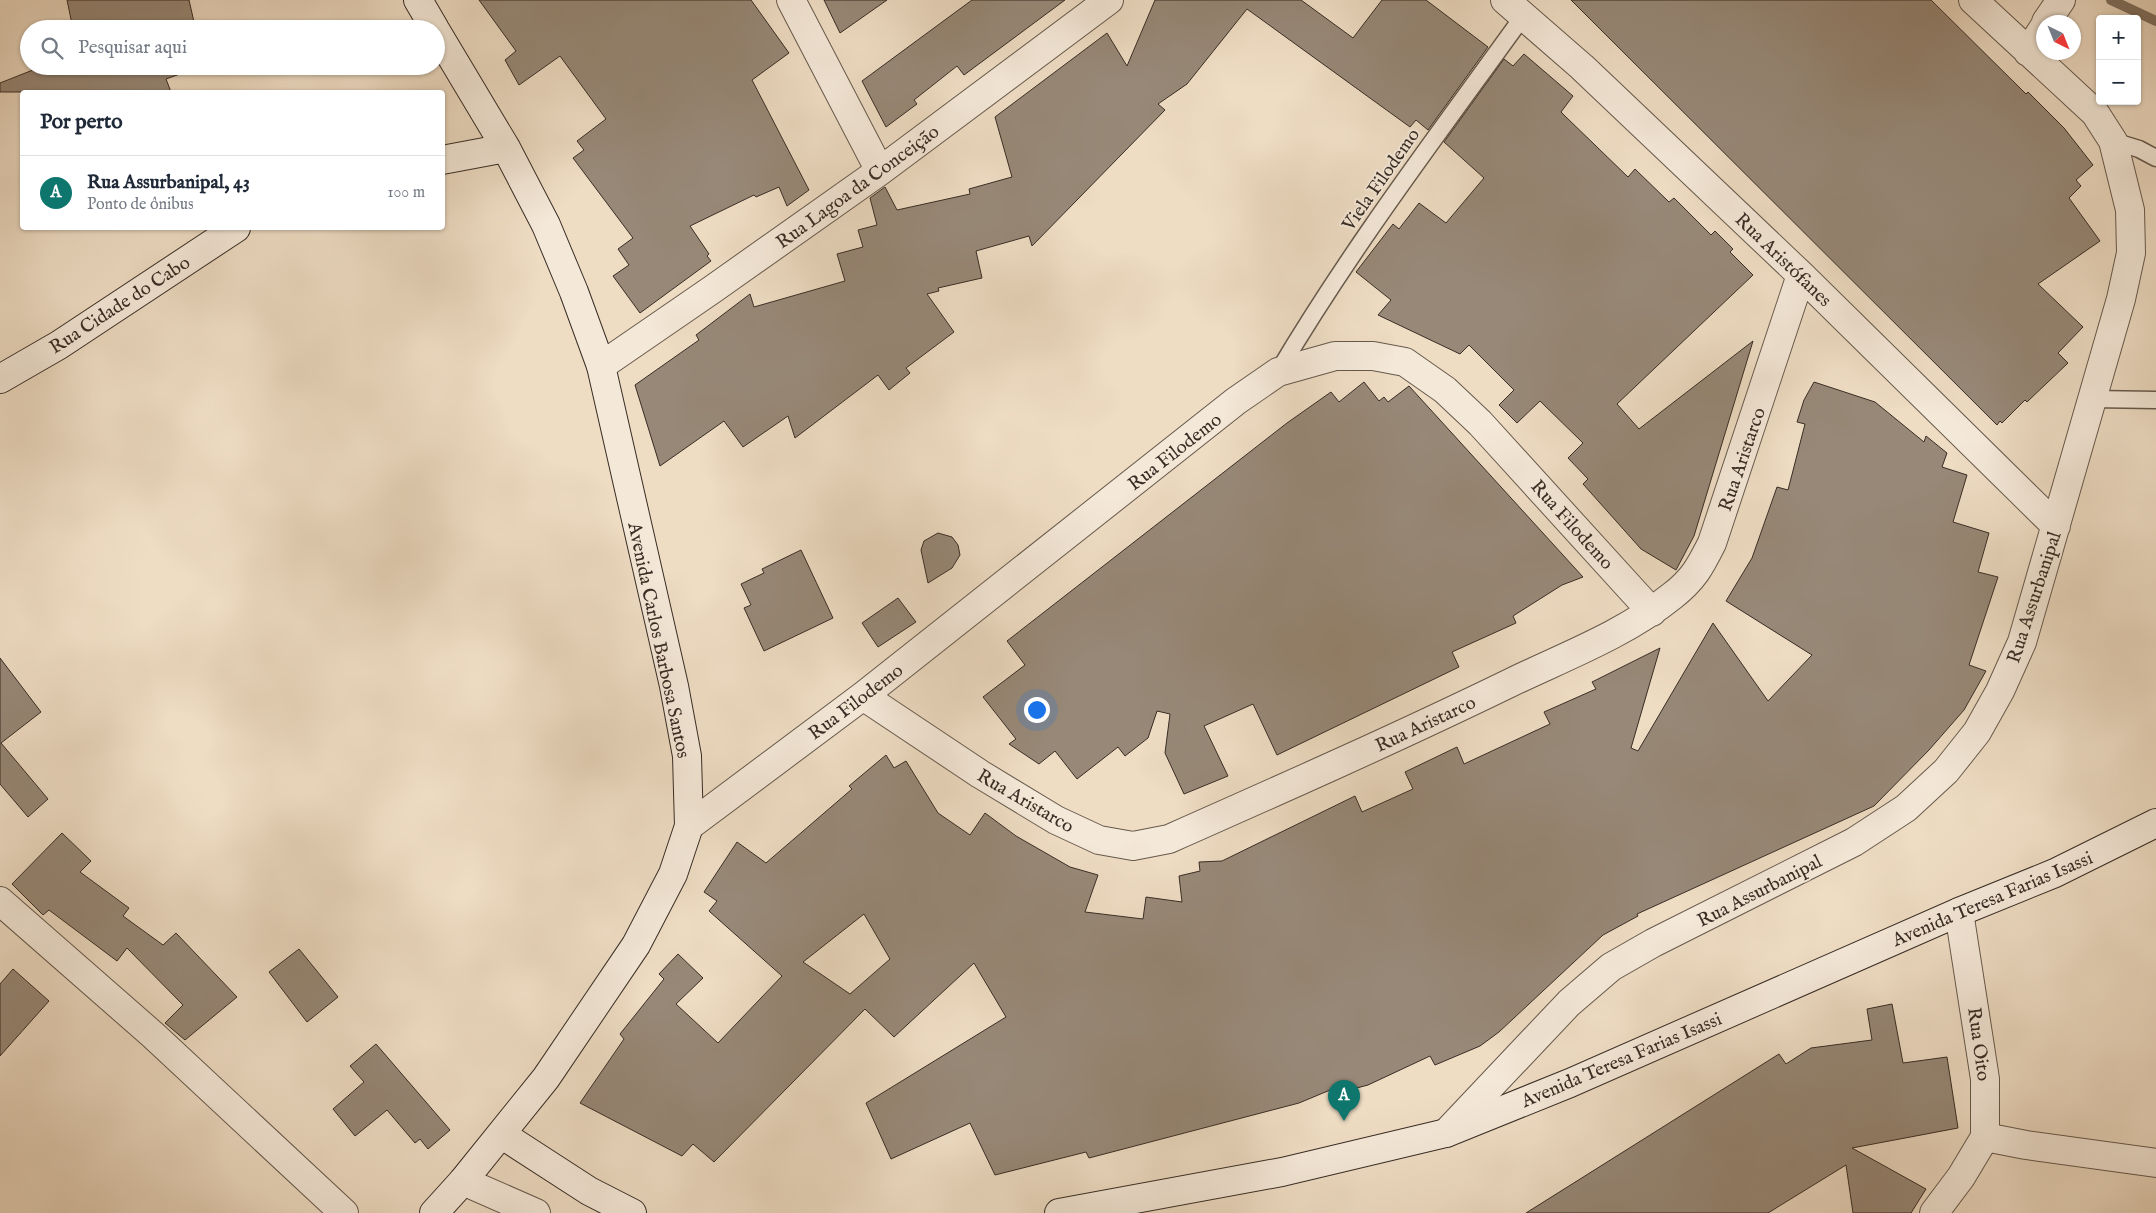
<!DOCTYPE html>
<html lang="pt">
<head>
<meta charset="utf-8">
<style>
	body { margin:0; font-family:"IM FELL English",serif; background:#f2f2f3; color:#1f2937 }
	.controls { position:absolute; right:15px; top:15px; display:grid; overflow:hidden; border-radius:5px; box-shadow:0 1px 4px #0004 }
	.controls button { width:45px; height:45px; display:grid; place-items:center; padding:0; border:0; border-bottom:1px solid #e0e1e3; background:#fff; color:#1f2937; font:25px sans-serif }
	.compass { position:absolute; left:2036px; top:15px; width:45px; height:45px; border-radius:50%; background:#fff; box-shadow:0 1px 4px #0004; rotate:137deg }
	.you { position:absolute; left:1036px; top:709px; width:18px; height:18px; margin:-12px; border:4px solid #fff; border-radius:50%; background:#1a73e8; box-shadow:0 0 0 8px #1a73e833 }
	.badge { display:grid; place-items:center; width:32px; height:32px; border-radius:50%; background:#0f766e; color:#fff; font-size:16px; font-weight:700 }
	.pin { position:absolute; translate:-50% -41px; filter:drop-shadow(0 1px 2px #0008) }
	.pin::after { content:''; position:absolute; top:26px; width:18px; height:15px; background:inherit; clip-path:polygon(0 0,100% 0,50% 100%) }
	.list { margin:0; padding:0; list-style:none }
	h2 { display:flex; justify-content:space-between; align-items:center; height:65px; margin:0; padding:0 20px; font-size:21px }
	h2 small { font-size:16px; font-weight:400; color:#747a83 }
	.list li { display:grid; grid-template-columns:32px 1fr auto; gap:15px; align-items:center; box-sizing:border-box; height:75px; padding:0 20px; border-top:1px solid #e0e1e3 }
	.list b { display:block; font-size:19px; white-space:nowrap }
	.list p { margin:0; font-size:16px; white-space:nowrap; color:#747a83 }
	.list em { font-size:16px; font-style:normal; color:#747a83 }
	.icon { flex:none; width:28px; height:28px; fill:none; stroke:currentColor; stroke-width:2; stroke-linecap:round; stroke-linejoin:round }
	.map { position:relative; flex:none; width:2156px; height:1213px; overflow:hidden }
	.search { position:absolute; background:#fff; box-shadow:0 1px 4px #0004; left:20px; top:20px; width:425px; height:55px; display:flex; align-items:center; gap:12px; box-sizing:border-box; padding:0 18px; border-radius:28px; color:#747a83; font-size:19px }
	.panel { position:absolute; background:#fff; box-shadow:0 1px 4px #0004; left:20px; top:90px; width:425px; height:140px; border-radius:5px }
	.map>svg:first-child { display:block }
</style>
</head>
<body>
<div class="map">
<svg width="2156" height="1213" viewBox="0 0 2156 1213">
	<rect width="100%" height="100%" fill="#eedcc3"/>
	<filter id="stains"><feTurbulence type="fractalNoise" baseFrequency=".004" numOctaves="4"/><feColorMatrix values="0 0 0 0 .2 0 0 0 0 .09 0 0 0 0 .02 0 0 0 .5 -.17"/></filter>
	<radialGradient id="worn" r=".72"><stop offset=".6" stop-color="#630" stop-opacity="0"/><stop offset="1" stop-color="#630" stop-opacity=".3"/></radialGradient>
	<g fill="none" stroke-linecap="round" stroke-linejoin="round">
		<!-- stream -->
		<path stroke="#807263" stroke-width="10" d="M 2111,0 L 2156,21"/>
	</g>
	<!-- building -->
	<path fill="#978877" stroke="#382d25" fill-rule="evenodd" d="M 67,0 L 189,0 L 194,22 L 175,29 L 73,29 Z
		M 479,0 L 751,0 L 789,53 L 752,80 L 809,190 L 787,206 L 779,187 L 756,197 L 754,195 L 690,226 L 709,254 L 707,256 L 711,261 L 640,313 L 613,276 L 629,265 L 618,249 L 633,238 L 573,158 L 584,150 L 577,141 L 606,119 L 560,56 L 519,85 L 505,60 L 516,51 Z
		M 824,0 L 887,0 L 840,33 Z
		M 972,0 L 1065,0 L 964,75 L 957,66 L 914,100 L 917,104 L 886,127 L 862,81 Z
		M 1155,0 L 1301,0 L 1353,38 L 1382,0 L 1426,0 L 1488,47 L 1428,130 L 1416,120 L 1410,127 L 1247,9 L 1187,84 L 1158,104 L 1165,110 L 1032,246 L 1029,236 L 976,251 L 982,278 L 938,288 L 939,291 L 927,294 L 954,332 L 906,368 L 910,373 L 889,390 L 878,375 L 795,438 L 788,416 L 743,447 L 724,421 L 660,466 L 635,385 L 699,340 L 696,335 L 750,294 L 754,307 L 845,281 L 837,254 L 863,247 L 858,230 L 877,225 L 870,198 L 885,187 L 897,210 L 970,194 L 969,189 L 1012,177 L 995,117 L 1107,33 L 1127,66 Z
		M 1571,0 L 1931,0 L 2026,94 L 2028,92 L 2064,128 L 2093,165 L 2076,180 L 2081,186 L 2069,198 L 2100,241 L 2038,284 L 2083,327 L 2058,353 L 2068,363 L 2027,402 L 2025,400 L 2002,423 L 2000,421 L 1997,425 Z
		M 1524,54 L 1573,96 L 1561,112 L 1566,117 L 1628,177 L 1635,169 L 1669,202 L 1674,198 L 1711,235 L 1715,231 L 1733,249 L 1730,252 L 1753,275 L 1617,404 L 1639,429 L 1753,341 L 1694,536 L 1676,570 L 1641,549 L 1583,484 L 1588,479 L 1568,458 L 1583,443 L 1540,401 L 1517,423 L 1499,405 L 1514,390 L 1469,345 L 1460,354 L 1378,315 L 1391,300 L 1356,272 L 1393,224 L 1399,229 L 1419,203 L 1446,223 L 1484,178 L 1444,142 L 1504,59 L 1513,66 Z
		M 43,66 L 190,66 L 191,70 L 166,79 L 171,92 L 0,92 L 0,83 Z
		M 1364,382 L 1379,401 L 1384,397 L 1388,402 L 1409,386 L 1583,577 L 1562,585 L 1513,616 L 1516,623 L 1452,652 L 1459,667 L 1277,755 L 1253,704 L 1204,726 L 1228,776 L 1184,794 L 1165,753 L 1170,714 L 1157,711 L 1148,738 L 1125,756 L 1118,747 L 1077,779 L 1055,751 L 1039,764 L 1009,744 L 1016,739 L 983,697 L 1025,665 L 1007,641 L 1287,423 L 1331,392 L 1339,402 Z
		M 1814,382 L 1875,402 L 1924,442 L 1926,436 L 1947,453 L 1942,467 L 1967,475 L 1953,522 L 1989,533 L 1978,572 L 1998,577 L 1969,665 L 1986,671 L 1964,710 L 1929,750 L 1874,806 L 1637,914 L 1638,916 L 1603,935 L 1499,1032 L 1480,1046 L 1435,1065 L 1430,1056 L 1368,1085 L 1338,1093 L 1335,1088 L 1299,1103 L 1089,1158 L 1086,1152 L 995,1175 L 970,1123 L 891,1159 L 866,1103 L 1006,1017 L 974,963 L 894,1037 L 865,1009 L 714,1162 L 693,1144 L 682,1156 L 580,1103 L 624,1039 L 620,1034 L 664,979 L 659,974 L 678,954 L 703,978 L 676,1004 L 718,1043 L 782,976 L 709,911 L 717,901 L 704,892 L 737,842 L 766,863 L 852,789 L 849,786 L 886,755 L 894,768 L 906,761 L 938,813 L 970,835 L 985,813 L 1016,836 L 1070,867 L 1098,875 L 1085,912 L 1143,919 L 1146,897 L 1182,902 L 1179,876 L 1200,871 L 1199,862 L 1222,861 L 1355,796 L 1362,812 L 1413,789 L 1405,772 L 1457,747 L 1464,764 L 1550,724 L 1544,712 L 1596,689 L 1592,682 L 1660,648 L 1631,748 L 1638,751 L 1713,623 L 1768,701 L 1812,655 L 1726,601 L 1752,558 L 1777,487 L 1788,490 L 1805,424 L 1797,422 L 1804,400 ZM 864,914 L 890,959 L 850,994 L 803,962 Z
		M 938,533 L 952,537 L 958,545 L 960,555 L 952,568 L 928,583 L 921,550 L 924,541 Z
		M 801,550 L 833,618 L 764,651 L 744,608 L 751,605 L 741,584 L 764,573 L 762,569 Z
		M 898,598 L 916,622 L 878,647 L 862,623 Z
		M 0,658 L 41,712 L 1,743 L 48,799 L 28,817 L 0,784 Z
		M 62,833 L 91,861 L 80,872 L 129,908 L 123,916 L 163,945 L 176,933 L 237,997 L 185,1040 L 165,1023 L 183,1005 L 127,948 L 117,961 L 49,910 L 43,915 L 12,884 Z
		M 299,949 L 338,997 L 307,1022 L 269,972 Z
		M 13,969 L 49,1001 L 0,1056 L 0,984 Z
		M 1892,1004 L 1903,1063 L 1947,1057 L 1958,1128 L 1852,1148 L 1926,1189 L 1911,1213 L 1853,1213 L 1846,1165 L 1768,1213 L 1526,1213 L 1779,1054 L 1786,1064 L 1811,1048 L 1872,1040 L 1867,1009 Z
		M 376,1044 L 450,1130 L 428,1149 L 420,1139 L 415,1143 L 387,1110 L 355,1136 L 333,1109 L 364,1082 L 350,1066 Z"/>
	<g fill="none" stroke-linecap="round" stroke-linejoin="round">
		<!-- lane casing -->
		<g stroke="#66594c" stroke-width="19">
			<path id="lane" d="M 2113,141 L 2139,149 L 2156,158
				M 1278,372 C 1352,247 1439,133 1524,15
				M 2092,399 L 2156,400"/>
		</g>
		<!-- street casing -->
		<g stroke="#66594c" stroke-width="30">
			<path id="street" d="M 791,0 L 880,171
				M 1505,0 L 1582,67 L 1801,275 L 2056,526
				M 2046,22 L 2061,0
				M 2028,52 L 2044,27
				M 601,366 L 713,289 L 880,171 L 1109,0
				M 863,696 L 980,774 L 1056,820 L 1099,840 L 1133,846 L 1169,839 C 1284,788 1399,737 1512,682 C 1566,656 1625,634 1672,596 C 1693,580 1700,567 1712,543 L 1801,275
				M 689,826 L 863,696 L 1236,401 L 1278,372 L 1335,356 L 1373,356 L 1405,362 L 1445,390 L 1480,423 L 1652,612
				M 0,901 L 153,1035 L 344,1213
				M 1959,912 L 1985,1079 L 1985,1137 L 2026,1145 L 2156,1163
				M 1446,1133 L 1569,1003 L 1611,967 L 1653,943 L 1854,842 L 1906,808 L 1946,771 L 1977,732 L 2000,691 L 2022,642 L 2121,299 L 2131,253 L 2130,210 L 2113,141 L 2095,113 L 1973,0
				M 463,1181 L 536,1213
				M 1934,1213 L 1961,1177 L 1985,1137"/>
		</g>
		<!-- secondary casing -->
		<g stroke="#382d25" stroke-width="30">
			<path id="secondary" d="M 418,0 L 435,29
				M 442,160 L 506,148
				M 0,379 L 59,345 L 236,228
				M 501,1134 L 589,1191 L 632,1213
				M 434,1213 L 463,1181 L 546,1078 L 636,945 L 673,874 L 689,826 L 687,756 L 674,686 L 601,366 L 574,292 L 546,225 L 506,148 L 436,31
				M 1059,1213 L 1282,1172 L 1446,1133 L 1570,1083 L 1959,912 L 2055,873 L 2156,823"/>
		</g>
		<!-- lane -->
		<use href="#lane" stroke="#f4e8d8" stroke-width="16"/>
		<!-- street -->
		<use href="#street" stroke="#f4e8d8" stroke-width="28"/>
		<!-- secondary -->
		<use href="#secondary" stroke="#f4e8d8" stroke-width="28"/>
	</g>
	<g text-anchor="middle" stroke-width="4" stroke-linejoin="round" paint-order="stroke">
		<!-- street labels -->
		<g font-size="19" fill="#382d25" stroke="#f4e8d8">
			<text transform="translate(1380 179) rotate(-55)" y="7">Viela Filodemo</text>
			<text transform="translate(857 186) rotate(-36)" y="7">Rua Lagoa da Conceição</text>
			<text transform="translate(1784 259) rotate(44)" y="7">Rua Aristófanes</text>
			<text transform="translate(119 304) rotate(-33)" y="7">Rua Cidade do Cabo</text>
			<text transform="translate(1174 451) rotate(-38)" y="7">Rua Filodemo</text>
			<text transform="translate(1741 459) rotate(-71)" y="7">Rua Aristarco</text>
			<text transform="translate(1573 524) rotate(48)" y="7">Rua Filodemo</text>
			<text transform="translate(2033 597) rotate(-72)" y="7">Rua Assurbanipal</text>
			<text transform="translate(660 640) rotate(78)" y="7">Avenida Carlos Barbosa Santos</text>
			<text transform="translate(855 701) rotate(-37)" y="7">Rua Filodemo</text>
			<text transform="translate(1425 723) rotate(-25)" y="7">Rua Aristarco</text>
			<text transform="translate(1026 800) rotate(30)" y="7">Rua Aristarco</text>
			<text transform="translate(1759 890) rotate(-27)" y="7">Rua Assurbanipal</text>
			<text transform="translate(1992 898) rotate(-23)" y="7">Avenida Teresa Farias Isassi</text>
			<text transform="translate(1980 1044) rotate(82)" y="7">Rua Oito</text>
			<text transform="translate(1621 1059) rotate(-23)" y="7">Avenida Teresa Farias Isassi</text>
		</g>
	</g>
	<rect width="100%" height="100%" filter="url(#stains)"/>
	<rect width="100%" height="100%" fill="url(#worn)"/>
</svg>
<div class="controls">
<button>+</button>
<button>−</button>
</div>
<svg class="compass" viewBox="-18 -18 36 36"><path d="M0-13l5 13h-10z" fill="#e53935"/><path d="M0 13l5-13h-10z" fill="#747a83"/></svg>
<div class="you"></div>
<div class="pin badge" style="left:1344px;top:1121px">A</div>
<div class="search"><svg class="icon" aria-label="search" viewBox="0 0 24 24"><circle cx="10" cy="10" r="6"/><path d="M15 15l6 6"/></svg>Pesquisar aqui</div>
<section class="panel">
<h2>Por perto<small></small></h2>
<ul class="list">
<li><span class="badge">A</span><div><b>Rua Assurbanipal, 43</b><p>Ponto de ônibus</p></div><em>100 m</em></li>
</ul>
</section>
</div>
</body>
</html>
